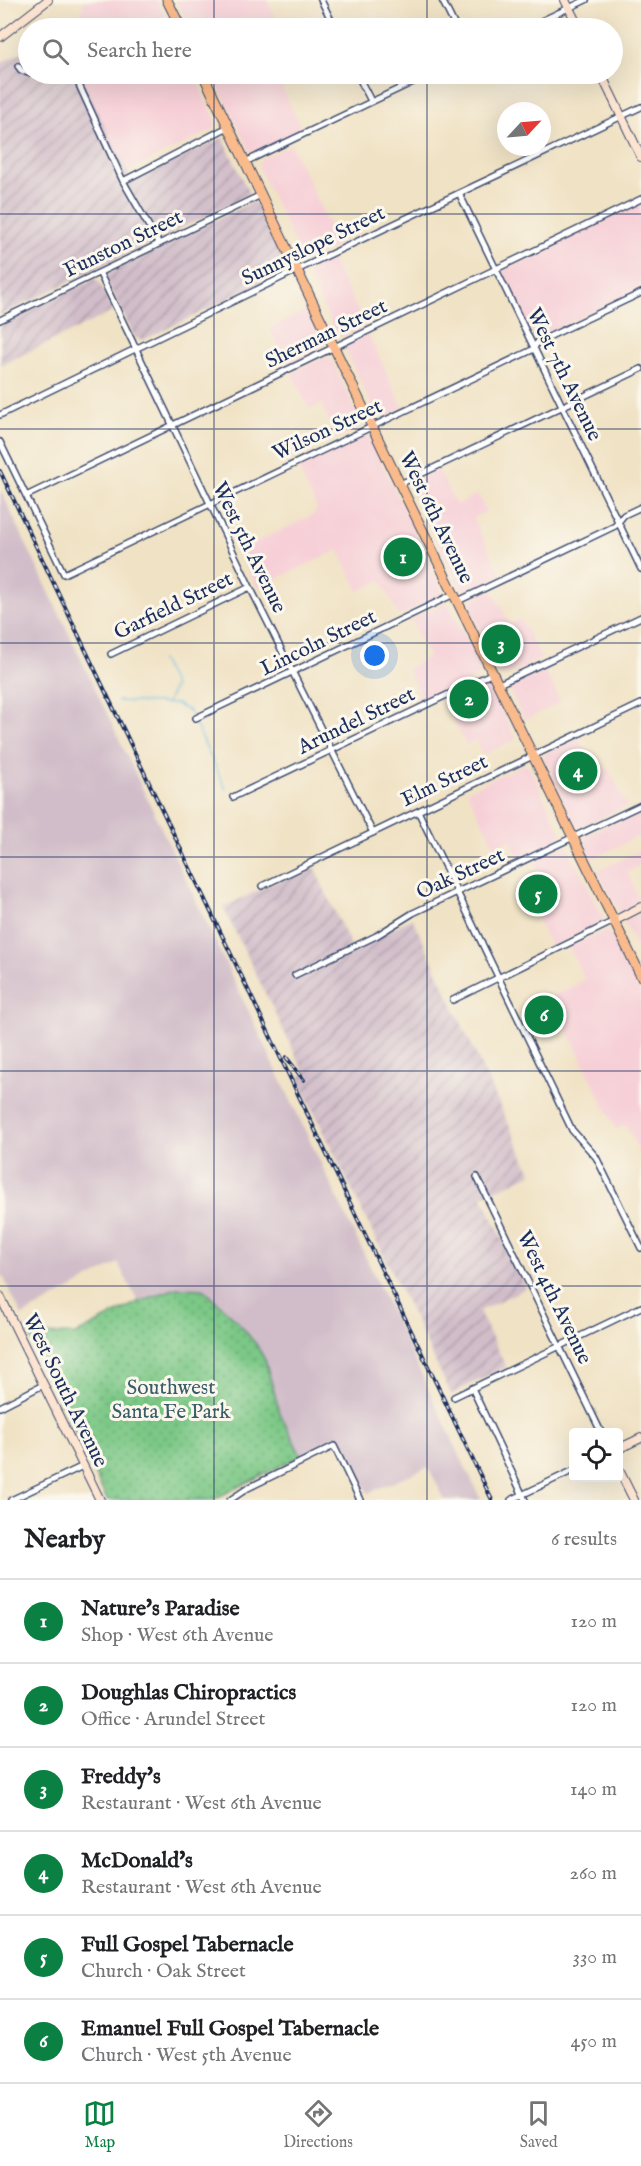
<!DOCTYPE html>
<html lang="en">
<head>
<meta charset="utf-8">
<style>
	body { margin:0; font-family:"IM FELL English",serif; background:#f2f2f2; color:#202124 }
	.controls { position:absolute; right:18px; bottom:18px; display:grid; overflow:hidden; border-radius:6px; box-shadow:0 6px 24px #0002 }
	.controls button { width:54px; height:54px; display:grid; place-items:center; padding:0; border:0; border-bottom:2px solid #e0e0e0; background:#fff; color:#202124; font:30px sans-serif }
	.compass { position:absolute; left:497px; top:102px; width:54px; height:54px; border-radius:50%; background:#fff; box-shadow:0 6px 24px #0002; rotate:64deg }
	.you { position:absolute; left:375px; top:656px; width:21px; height:21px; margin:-15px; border:4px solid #fff; border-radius:50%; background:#1a73e8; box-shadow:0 0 0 9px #1a73e833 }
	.badge { display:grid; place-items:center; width:39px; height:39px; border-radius:50%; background:#0b8043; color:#fff; font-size:20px; font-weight:700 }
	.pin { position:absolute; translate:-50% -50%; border:3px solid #fff; box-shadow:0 2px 6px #0006 }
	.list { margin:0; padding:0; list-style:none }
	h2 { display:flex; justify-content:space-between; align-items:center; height:78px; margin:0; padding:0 24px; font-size:26px }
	h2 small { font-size:20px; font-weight:400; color:#757577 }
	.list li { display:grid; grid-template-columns:39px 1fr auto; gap:18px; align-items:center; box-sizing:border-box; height:84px; padding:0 24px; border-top:2px solid #e0e0e0 }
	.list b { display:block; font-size:22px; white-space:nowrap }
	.list p { margin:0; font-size:20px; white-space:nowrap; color:#757577 }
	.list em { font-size:20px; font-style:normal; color:#757577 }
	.icon { flex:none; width:33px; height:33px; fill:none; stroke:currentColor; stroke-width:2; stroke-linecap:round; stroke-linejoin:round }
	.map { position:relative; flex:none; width:641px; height:1500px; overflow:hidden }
	.search { position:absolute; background:#fff; box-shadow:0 6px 24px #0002; left:18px; right:18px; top:18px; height:66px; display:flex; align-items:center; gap:15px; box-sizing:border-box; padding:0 21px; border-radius:33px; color:#757577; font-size:22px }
	.sheet { height:582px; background:#fff }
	nav { display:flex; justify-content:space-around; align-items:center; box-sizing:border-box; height:84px; border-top:2px solid #e0e0e0; background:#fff; font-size:16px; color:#757577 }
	nav a { display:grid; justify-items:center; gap:3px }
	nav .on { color:#0b8043 }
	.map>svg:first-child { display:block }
</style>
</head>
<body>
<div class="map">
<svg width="641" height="1500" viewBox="0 0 641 1500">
	<defs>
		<pattern id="industrial-furrows" width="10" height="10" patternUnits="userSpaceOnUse" patternTransform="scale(1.5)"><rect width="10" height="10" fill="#d1bdc9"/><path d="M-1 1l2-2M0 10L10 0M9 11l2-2" fill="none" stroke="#a99aa6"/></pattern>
		<pattern id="park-dots" width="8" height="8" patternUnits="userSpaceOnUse" patternTransform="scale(1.5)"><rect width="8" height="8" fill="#7bc886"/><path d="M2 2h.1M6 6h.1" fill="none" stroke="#64a371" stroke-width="1.8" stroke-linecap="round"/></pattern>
	</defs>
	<rect width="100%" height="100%" fill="#fbf7ec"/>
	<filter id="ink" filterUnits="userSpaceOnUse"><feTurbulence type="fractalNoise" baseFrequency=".0167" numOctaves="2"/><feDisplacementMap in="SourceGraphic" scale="12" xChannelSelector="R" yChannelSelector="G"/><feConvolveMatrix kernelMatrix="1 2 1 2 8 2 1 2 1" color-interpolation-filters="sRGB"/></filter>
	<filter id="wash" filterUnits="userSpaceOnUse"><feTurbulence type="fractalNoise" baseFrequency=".008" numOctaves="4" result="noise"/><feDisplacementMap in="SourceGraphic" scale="24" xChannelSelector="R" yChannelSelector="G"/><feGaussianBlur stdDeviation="1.35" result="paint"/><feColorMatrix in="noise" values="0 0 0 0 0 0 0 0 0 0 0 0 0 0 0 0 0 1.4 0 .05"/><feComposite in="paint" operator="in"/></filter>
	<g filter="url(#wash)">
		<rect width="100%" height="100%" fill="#f0e2c4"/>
		<!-- built -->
		<path fill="#f6cfd7" d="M 84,0 L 157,0 L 171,28 L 77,28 Z
			M 176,0 L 267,0 L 280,28 L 190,28 Z
			M 79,74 L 193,74 L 216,121 L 216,127 L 211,131 L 126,172 Z
			M 212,74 L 296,74 L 279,82 L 302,130 L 256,152 L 249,150 Z
			M 291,145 L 339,245 L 308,260 L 302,259 L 258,166 L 261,159 Z
			M 641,203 L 641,289 L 538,338 L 534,337 L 502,274 L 503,270 Z
			M 331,258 L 366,326 L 344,336 L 336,334 L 308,274 L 310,268 Z
			M 307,310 L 324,347 L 288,365 L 270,328 Z
			M 368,333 L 403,408 L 384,417 L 376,414 L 345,349 L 346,344 Z
			M 324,357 L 329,358 L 333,362 L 361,423 L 359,428 L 338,438 L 321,404 L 309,409 L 291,373 Z
			M 365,435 L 370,439 L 441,587 L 442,595 L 399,616 L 381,580 L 359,591 L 338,550 L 257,588 L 239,551 L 314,514 L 317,509 L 297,466 Z
			M 438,469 L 456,505 L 478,494 L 486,511 L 473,518 L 502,576 L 467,593 L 460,588 L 411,488 L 415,480 Z
			M 492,589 L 510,624 L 521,619 L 541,659 L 508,675 L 504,675 L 500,672 L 469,607 L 472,599 Z
			M 445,603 L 450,607 L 480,666 L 480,672 L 474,679 L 423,703 L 407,668 L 429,657 L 410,619 Z
			M 544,668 L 561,702 L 524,720 L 510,691 L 510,685 Z
			M 481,682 L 488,684 L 516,739 L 483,755 L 475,740 L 466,745 L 444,700 Z
			M 579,738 L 596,773 L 608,768 L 627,806 L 579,828 L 575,825 L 544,759 L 545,755 L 549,752 Z
			M 524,764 L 530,768 L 562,834 L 556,841 L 519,858 L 510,839 L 495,847 L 467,791 Z
			M 641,809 L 641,839 L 639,836 L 592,859 L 584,843 L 585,836 Z
			M 561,846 L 566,846 L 569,849 L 602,915 L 603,922 L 551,948 L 525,893 L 545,884 L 533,859 Z
			M 641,850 L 641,865 L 627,872 L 641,903 L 619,913 L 598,871 Z
			M 641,910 L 641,958 L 624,921 Z
			M 606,931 L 613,936 L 641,994 L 641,1155 L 626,1125 L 616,1129 L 551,997 L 585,980 L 569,947 Z"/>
		<!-- industrial -->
		<path fill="url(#industrial-furrows)" d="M 28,49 L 28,74 L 79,74 L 131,180 L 223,138 L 250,195 L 0,315 L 0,63 Z
			M 253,202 L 258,205 L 286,265 L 284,273 L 143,340 L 135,338 L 107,282 L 106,278 L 109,272 Z
			M 95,279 L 99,282 L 114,311 L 1,365 L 0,321 Z
			M 313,865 L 353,950 L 412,918 L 532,1174 L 482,1196 L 526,1288 L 479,1311 L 506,1367 L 451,1394 L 299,1081 L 304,1072 L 223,907 Z"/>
		<!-- railway -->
		<path fill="#d1bdc9" d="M 0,489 L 481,1500 L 445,1500 L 428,1467 L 368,1493 L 340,1437 L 301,1456 L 280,1413 L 265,1360 L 253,1338 L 203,1289 L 177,1288 L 138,1302 L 118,1263 L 22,1316 L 0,1270 Z"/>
		<!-- park -->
		<path fill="url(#park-dots)" stroke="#4b7c72" stroke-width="1.5" d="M 177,1288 L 203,1289 L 237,1321 L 256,1344 L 265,1360 L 280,1413 L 301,1456 L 212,1500 L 107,1500 L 29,1335 L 77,1334 L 138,1302 Z"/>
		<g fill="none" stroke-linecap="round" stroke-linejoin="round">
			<!-- stream -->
			<path stroke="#63bbe0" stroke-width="1.5" d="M 161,660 L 174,686 L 167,703
				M 118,701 L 176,704 L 189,711 L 226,789"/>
		</g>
	</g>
	<g filter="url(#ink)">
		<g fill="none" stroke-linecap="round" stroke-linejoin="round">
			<!-- street casing -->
			<g stroke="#3b4a6d" stroke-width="8">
				<path id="street" d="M 321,0 L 335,28
					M 442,0 L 456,28
					M 526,28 L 586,0
					M 18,66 L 21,70 L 28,73
					M 74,74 L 123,181 L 159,244
					M 357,74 L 371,101
					M 245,162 L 430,74
					M 123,181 L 228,127
					M 459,193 L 641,569
					M 100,274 L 250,587 L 373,833
					M 0,320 L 261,195
					M 0,415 L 297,270 L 641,107
					M 0,442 L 64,574 L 532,350 L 538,342 L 641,293
					M 400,484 L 641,369
					M 26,496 L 641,199
					M 458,601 L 615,526 L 624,515 L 641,507
					M 111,654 L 250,587
					M 499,684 L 641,617
					M 196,718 L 454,594
					M 233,797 L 493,673
					M 418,811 L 572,1130 L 596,1157 L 641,1248
					M 262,886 L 641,704
					M 295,975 L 376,936 L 413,913 L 641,805
					M 453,1000 L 614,921
					M 477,1177 L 601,1432
					M 472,1388 L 525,1500
					M 454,1397 L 641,1307
					M 0,1407 L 43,1385
					M 11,1500 L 83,1466
					M 230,1500 L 248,1488 L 334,1446 L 360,1500
					M 511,1500 L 574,1470"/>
			</g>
			<!-- secondary casing -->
			<g stroke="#3b4a6d" stroke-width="10">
				<path id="secondary" d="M 565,0 L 579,28
					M 0,37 L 48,0
					M 601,74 L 641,157
					M 614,921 L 641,907
					M 0,1296 L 100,1500
					M 618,1449 L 641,1438
					M 618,1468 L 634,1500"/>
			</g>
			<!-- primary casing -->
			<g stroke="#3b4a6d" stroke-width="11">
				<path id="primary" d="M 167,0 L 181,28
					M 203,74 L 392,468 L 641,976"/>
			</g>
			<!-- street -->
			<use href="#street" stroke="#fff" stroke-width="5"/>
			<!-- secondary -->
			<use href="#secondary" stroke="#fde4d1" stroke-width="8"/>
			<!-- primary -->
			<use href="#primary" stroke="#fabb8c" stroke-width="9"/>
			<!-- rail casing -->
			<g stroke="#1b2f5e" stroke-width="4">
				<path id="rail" d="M 0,471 L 492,1500
					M 286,1057 L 304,1080"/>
			</g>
			<!-- rail -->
			<use href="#rail" stroke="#fbf7ec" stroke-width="1.5" stroke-dasharray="4.5" stroke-linecap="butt"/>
		</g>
	</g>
	<!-- grid -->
	<path fill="none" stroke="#1b2f5e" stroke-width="1.5" stroke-opacity="0.55" d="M 214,0 L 214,28M 427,0 L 427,28M 214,74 L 214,1500M 427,74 L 427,1500M 0,214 L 641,214M 0,429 L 641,429M 0,643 L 641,643M 0,857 L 641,857M 0,1071 L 641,1071M 0,1286 L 641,1286"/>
	<g text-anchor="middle" stroke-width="6" stroke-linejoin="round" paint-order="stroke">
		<!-- street labels -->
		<g font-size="21" fill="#1b2f5e" stroke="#fbf7ec">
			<text transform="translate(123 243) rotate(-26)" y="7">Funston Street</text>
			<text transform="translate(313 245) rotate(-26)" y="7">Sunnyslope Street</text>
			<text transform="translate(326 333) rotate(-26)" y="7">Sherman Street</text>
			<text transform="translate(565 374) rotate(64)" y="7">West 7th Avenue</text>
			<text transform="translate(327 429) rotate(-25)" y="7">Wilson Street</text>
			<text transform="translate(437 517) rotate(64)" y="7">West 6th Avenue</text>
			<text transform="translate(250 547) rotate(64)" y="7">West 5th Avenue</text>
			<text transform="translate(173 605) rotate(-26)" y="7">Garfield Street</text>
			<text transform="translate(318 642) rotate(-26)" y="7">Lincoln Street</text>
			<text transform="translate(356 720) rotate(-26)" y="7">Arundel Street</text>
			<text transform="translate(444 780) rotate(-26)" y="7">Elm Street</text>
			<text transform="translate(460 873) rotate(-25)" y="7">Oak Street</text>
			<text transform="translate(555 1297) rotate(64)" y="7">West 4th Avenue</text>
			<text transform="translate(66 1390) rotate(64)" y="7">West South Avenue</text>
		</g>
		<!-- park labels -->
		<g font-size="21" fill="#385d6a" stroke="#fbf7ec">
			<text x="171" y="1394">Southwest<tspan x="171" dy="24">Santa Fe Park</tspan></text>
		</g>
	</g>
</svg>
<div class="controls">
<button><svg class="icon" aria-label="locate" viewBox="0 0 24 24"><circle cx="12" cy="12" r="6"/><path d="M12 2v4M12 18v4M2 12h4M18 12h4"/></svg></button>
</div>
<svg class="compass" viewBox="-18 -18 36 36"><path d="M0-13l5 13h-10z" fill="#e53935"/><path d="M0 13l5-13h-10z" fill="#757577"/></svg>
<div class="you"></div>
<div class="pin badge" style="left:403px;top:557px">1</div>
<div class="pin badge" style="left:469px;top:699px">2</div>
<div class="pin badge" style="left:501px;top:644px">3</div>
<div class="pin badge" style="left:578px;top:771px">4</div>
<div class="pin badge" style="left:538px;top:894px">5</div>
<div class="pin badge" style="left:544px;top:1015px">6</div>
<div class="search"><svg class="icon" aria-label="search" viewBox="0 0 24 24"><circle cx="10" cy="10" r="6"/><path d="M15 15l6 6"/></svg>Search here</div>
</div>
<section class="sheet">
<h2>Nearby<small>6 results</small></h2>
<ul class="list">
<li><span class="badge">1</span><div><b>Nature's Paradise</b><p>Shop · West 6th Avenue</p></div><em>120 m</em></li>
<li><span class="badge">2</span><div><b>Doughlas Chiropractics</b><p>Office · Arundel Street</p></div><em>120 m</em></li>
<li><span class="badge">3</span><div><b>Freddy's</b><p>Restaurant · West 6th Avenue</p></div><em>140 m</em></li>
<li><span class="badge">4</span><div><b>McDonald's</b><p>Restaurant · West 6th Avenue</p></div><em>260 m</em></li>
<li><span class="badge">5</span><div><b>Full Gospel Tabernacle</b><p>Church · Oak Street</p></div><em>330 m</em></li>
<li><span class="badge">6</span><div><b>Emanuel Full Gospel Tabernacle</b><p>Church · West 5th Avenue</p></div><em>450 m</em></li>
</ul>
</section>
<nav>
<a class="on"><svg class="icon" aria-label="map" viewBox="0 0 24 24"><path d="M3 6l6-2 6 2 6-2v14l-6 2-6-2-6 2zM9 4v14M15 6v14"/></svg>Map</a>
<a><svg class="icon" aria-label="directions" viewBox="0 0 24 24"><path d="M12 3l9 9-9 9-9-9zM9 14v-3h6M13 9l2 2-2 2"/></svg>Directions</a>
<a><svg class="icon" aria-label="saved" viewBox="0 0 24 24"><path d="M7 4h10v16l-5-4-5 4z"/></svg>Saved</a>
</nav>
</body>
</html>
